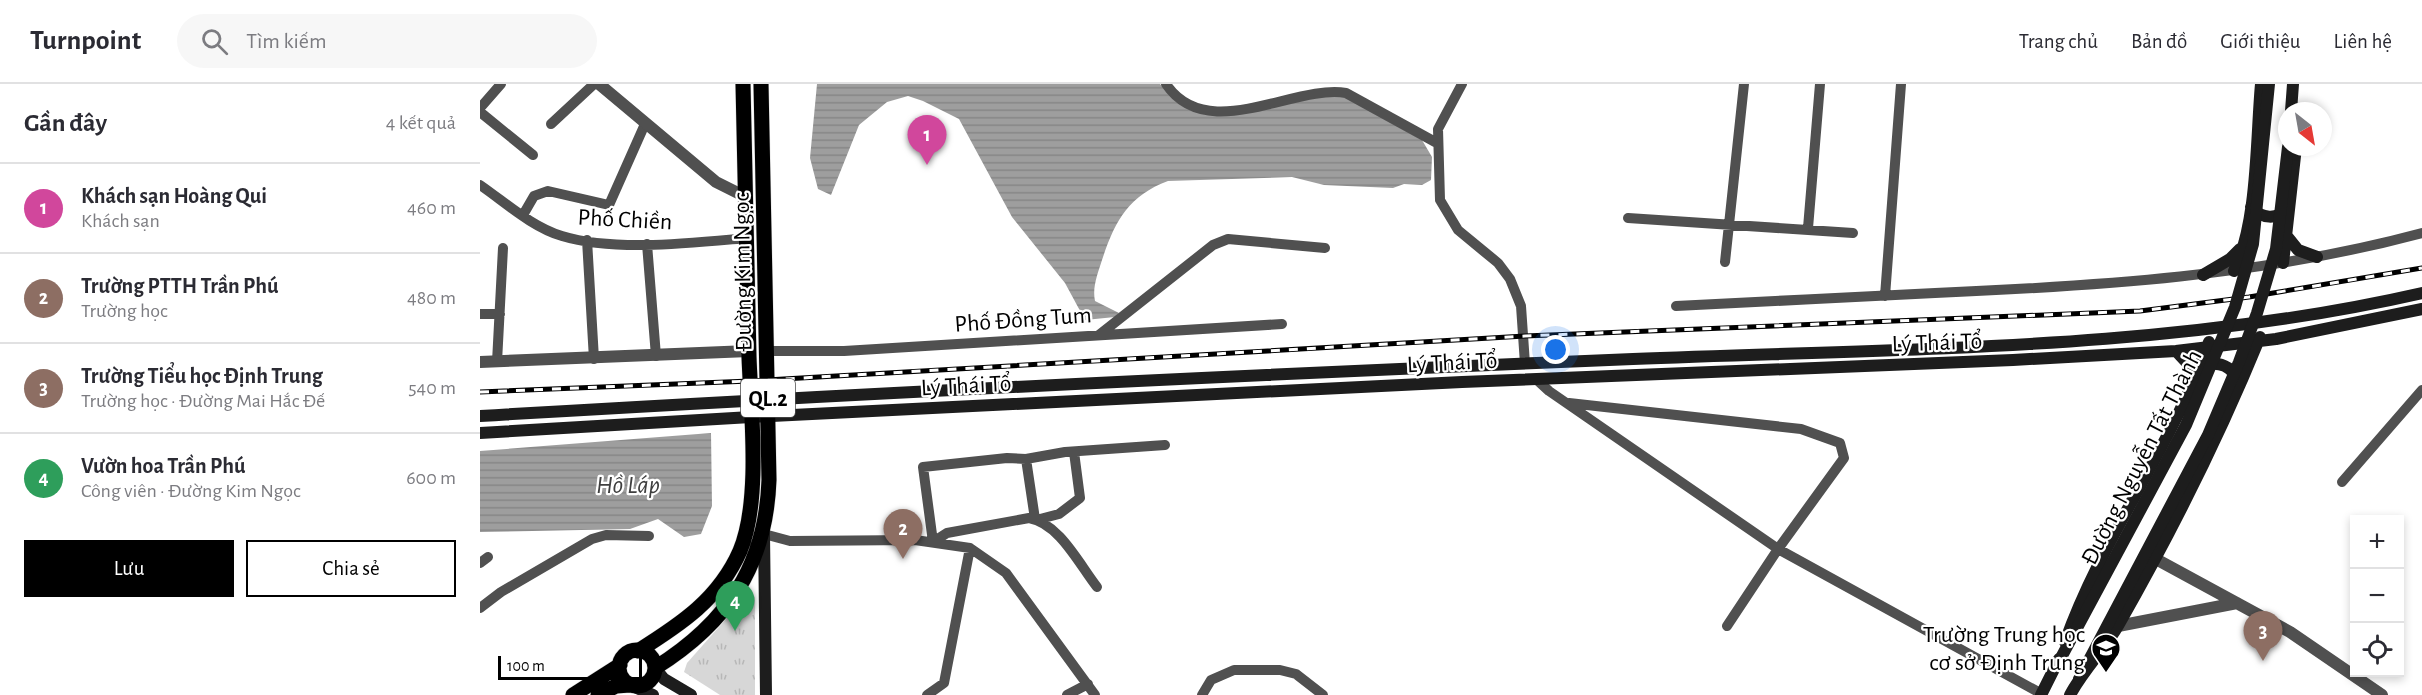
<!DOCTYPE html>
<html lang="vi">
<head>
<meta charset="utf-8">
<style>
	body { margin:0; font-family:"Alegreya Sans",sans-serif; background:#f7f7f7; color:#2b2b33 }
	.controls { position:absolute; right:18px; bottom:18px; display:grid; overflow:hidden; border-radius:0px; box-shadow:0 3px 9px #0003 }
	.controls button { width:54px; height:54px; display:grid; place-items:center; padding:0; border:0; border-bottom:2px solid #e1e1e2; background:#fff; color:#2b2b33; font:30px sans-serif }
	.compass { position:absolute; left:1798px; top:18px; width:54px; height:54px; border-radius:50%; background:#fff; box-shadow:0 3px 9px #0003; rotate:149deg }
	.scale { position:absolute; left:18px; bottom:15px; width:144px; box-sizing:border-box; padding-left:6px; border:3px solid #000; border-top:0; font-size:16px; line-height:21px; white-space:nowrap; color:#000; -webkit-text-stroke:4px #fff; paint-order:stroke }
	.you { position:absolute; left:1076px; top:266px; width:21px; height:21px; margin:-15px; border:4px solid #fff; border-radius:50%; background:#1a73e8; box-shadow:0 0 0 9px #1a73e833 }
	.badge { display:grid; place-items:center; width:39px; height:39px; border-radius:50%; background:#000; color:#fff; font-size:20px; font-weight:700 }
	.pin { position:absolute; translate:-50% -50px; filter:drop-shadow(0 2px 3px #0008) }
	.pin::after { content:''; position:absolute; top:32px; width:21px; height:18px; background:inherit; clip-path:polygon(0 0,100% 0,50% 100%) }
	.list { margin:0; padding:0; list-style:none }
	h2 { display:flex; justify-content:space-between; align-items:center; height:78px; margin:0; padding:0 24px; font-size:26px }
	h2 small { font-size:20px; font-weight:400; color:#7c7c81 }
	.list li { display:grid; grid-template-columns:39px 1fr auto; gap:18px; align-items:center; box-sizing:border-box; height:90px; padding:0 24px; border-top:2px solid #e1e1e2 }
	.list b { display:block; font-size:22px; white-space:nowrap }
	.list p { margin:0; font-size:20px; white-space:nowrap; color:#7c7c81 }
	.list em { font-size:20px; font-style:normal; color:#7c7c81 }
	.actions { display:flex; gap:12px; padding:18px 24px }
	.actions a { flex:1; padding:14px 0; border:2px solid #000; border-radius:0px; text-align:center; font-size:21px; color:#000 }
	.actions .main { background:#000; color:#fff }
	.icon { flex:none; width:33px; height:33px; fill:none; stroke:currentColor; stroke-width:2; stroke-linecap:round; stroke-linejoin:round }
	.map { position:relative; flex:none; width:1942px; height:611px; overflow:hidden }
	header { display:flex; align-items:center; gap:36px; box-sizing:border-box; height:84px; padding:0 30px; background:#fff; border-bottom:2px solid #e1e1e2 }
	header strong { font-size:28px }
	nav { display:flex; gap:33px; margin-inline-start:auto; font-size:21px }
	.search { width:420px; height:54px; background:#f7f7f7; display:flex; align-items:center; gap:15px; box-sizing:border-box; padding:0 21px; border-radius:33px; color:#7c7c81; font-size:22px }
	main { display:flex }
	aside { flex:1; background:#fff }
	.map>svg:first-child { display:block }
</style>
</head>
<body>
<header>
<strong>Turnpoint</strong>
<div class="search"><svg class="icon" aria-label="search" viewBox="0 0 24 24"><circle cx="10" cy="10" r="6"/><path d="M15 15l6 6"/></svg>Tìm kiếm</div>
<nav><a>Trang chủ</a><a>Bản đồ</a><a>Giới thiệu</a><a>Liên hệ</a></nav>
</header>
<main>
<aside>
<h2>Gần đây<small>4 kết quả</small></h2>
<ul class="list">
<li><span class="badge" style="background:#d1479c">1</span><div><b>Khách sạn Hoàng Qui</b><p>Khách sạn</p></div><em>460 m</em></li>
<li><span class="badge" style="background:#8d6e63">2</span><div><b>Trường PTTH Trần Phú</b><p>Trường học</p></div><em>480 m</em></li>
<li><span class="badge" style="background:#8d6e63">3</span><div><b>Trường Tiểu học Định Trung</b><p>Trường học · Đường Mai Hắc Đế</p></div><em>540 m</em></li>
<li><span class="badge" style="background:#2e9e5b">4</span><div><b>Vườn hoa Trần Phú</b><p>Công viên · Đường Kim Ngọc</p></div><em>600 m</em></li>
</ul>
<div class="actions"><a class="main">Lưu</a><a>Chia sẻ</a></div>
</aside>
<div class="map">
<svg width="1942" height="611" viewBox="0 0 1942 611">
	<defs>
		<pattern id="park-tufts" width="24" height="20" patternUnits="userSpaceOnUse" patternTransform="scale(1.5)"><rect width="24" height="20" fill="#d7d7d7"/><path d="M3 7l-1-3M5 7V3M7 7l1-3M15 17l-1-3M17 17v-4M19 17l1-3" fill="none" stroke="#b7b7b7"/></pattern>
		<pattern id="water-rules" width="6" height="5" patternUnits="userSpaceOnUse" patternTransform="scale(1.5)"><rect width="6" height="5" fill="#9e9e9e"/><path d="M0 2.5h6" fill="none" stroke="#868686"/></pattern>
	</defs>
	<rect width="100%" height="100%" fill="#fff"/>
	<!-- park -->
	<path fill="url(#park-tufts)" d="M 269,509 L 273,510 L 275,514 L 275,611 L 240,611 L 204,588 L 207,579 Z"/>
	<!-- water -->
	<path fill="url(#water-rules)" d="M 337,0 L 680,0 L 694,15 L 730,31 L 846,9 L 865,13 L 942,56 L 952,73 L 951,96 L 942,101 L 924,100 L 913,104 L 844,101 L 812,93 L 688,97 C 648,112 635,137 622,176 C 618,189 612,203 615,217 L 639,229 L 635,233 L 605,236 L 585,199 L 532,133 L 479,35 L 443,17 L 428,12 L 407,18 L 379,41 L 351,111 L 338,105 L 330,74 Z
		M 231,349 L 232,422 L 221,450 L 204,453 L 178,435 L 150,445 L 0,448 L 0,367 Z"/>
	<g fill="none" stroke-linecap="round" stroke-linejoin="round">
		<!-- primary casing -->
		<g stroke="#dbdbdb" stroke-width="16">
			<path id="primary" d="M139 584a18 18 0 1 1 36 0a18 18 0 1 1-36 0Z
				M 158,567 C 201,540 239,515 260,467 C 281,417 271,328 269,273 C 267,182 265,91 263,0
				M 175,584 C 247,539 286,482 289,396 L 281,0
				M 93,611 L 140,581
				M 118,611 L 136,602 L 150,601"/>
		</g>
		<!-- minor -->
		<path stroke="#505050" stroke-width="10" d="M 686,0 C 727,61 814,0 866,9 L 957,59
			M 982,0 L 958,45 L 960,116 L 978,146 L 1018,179 L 1030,195 L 1041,222 L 1045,280
			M 0,24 L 21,0
			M 0,28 L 53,71
			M 71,40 L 114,0
			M 0,101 C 26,119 52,143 82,152 C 135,168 211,159 267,154
			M 43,131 L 54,112 L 68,107 L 129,121 L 165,40
			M 1148,134 L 1373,149
			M 1328,144 L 1340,0
			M 107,156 L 114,275
			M 167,160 L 176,272
			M 1245,178 L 1264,0
			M 1405,212 L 1421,0
			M 1196,222 C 1282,218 1369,213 1455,209 C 1619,202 1782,192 1942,149
			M 0,230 L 20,230
			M 619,251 L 733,161 L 748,155 L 845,164
			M 287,267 L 364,267 L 802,240
			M 17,278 L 23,164
			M 1056,295 L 1069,307 L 1298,465 L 1562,610
			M 1089,319 L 1321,345 L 1360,359 L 1364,374 L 1298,465 L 1247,542
			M 546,375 L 585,368 L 685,361
			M 1862,398 L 1942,306
			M 555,435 L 546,375 L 527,374 L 443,383 L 453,458 L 467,449 L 549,434 C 579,439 599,480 617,503
			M 560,435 L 579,430 L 600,414 L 594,368
			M 284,450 L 310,457 L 435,456 L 490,464 L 526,489 L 615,611
			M 0,479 L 8,473
			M 0,524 L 21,508 L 112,455 L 126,451 L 169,452
			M 447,611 L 464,599 L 490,464
			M 587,611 L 608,600
			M 722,611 L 731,596 L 754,586 L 800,586 L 816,590 L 843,611"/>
		<!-- tertiary -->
		<path stroke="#505050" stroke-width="12" d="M 119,0 L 236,98 L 266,113
			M 0,278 L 269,267
			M 1674,474 L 1810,548 L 1902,611
			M 1638,542 L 1757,519"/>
		<!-- secondary -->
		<path stroke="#1d1d1d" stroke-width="12" d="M 1811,27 L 1813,0
			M 1771,123 C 1782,135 1796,136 1808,125
			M 1806,151 L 1818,166 L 1837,173
			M 1803,179 L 1816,63
			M 1754,187 C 1778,139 1776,54 1781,0
			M 1723,191 L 1750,175 L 1760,165
			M 1696,267 L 1709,281 L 1711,299
			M 1724,281 C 1740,277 1751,282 1759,297
			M 0,332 C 384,309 769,291 1153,275 C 1417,264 1684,268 1942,209
			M 0,349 L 271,333 L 982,298 L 1533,276 L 1696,267 L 1796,255 L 1942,225
			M 284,450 L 286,611
			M 1585,558 C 1622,453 1692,363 1729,258
			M 175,584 L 184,595 L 211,611
			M 150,601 L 173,611
			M 1561,611 L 1579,575
			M 1590,611 C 1604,585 1625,565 1639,540 C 1692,447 1740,351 1780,253"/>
		<!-- primary -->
		<use href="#primary" stroke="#000" stroke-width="15"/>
		<!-- rail casing -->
		<g stroke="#000" stroke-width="5">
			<path id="rail" d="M 0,308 L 270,297 L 1045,252 L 1660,227 L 1769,213 L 1942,184"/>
		</g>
		<!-- rail -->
		<use href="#rail" stroke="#fff" stroke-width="3" stroke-dasharray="9" stroke-linecap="butt"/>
		<!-- secondary-bridge -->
		<path stroke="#1d1d1d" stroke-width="12" d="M 1576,583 L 1706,341 L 1755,223 L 1773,160 L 1789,0
			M 1599,595 L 1728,351 L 1759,278 L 1777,229 L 1796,165 L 1808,63"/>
	</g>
	<!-- icons -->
	<defs>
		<g id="school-pin" transform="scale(1.5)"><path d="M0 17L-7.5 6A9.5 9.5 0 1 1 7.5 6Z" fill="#000" stroke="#fff"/><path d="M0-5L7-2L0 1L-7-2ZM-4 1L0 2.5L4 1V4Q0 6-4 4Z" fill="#fff"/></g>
	</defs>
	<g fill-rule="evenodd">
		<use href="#school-pin" x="1626" y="564"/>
	</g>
	<g text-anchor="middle" stroke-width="4.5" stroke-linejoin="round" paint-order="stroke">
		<!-- shield labels -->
		<rect fill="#fff" stroke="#4c4c4c" stroke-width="1.5" x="261" y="295" width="54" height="38" rx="4.5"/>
		<g font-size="22" font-weight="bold" fill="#000">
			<text x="288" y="322">QL.2</text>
		</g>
		<!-- street labels -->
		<g font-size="24" fill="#000" stroke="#fff">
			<text transform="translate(145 135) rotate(3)" y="8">Phố Chiền</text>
			<text transform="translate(262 188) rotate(-91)" y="8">Đường Kim Ngọc</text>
			<text transform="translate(543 235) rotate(-4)" y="8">Phố Đồng Tum</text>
			<text transform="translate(1457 258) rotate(-2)" y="8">Lý Thái Tổ</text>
			<text transform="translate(972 278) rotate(-3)" y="8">Lý Thái Tổ</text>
			<text transform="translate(486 301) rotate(-3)" y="8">Lý Thái Tổ</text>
			<text transform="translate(1661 373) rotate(-63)" y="8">Đường Nguyễn Tất Thành</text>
		</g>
		<!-- poi labels -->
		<g font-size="24" fill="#000" stroke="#fff" text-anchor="end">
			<text x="1605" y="558">Trường Trung học<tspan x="1605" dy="28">cơ sở Định Trung</tspan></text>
		</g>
		<!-- water labels -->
		<g font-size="26" font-style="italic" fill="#3f3f3f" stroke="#fff">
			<text x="148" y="409">Hồ Láp</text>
		</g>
	</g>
</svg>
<div class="controls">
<button>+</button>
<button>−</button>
<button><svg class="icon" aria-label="locate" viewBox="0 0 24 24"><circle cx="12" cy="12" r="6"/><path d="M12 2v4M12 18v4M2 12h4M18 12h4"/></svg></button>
</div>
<svg class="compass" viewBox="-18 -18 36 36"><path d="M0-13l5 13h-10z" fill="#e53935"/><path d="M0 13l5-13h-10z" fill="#7c7c81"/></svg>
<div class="scale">100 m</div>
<div class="you"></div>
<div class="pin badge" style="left:447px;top:81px;background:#d1479c">1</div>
<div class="pin badge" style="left:423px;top:475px;background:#8d6e63">2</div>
<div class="pin badge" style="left:1783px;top:577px;background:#8d6e63">3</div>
<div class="pin badge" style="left:255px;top:547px;background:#2e9e5b">4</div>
</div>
</main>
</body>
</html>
